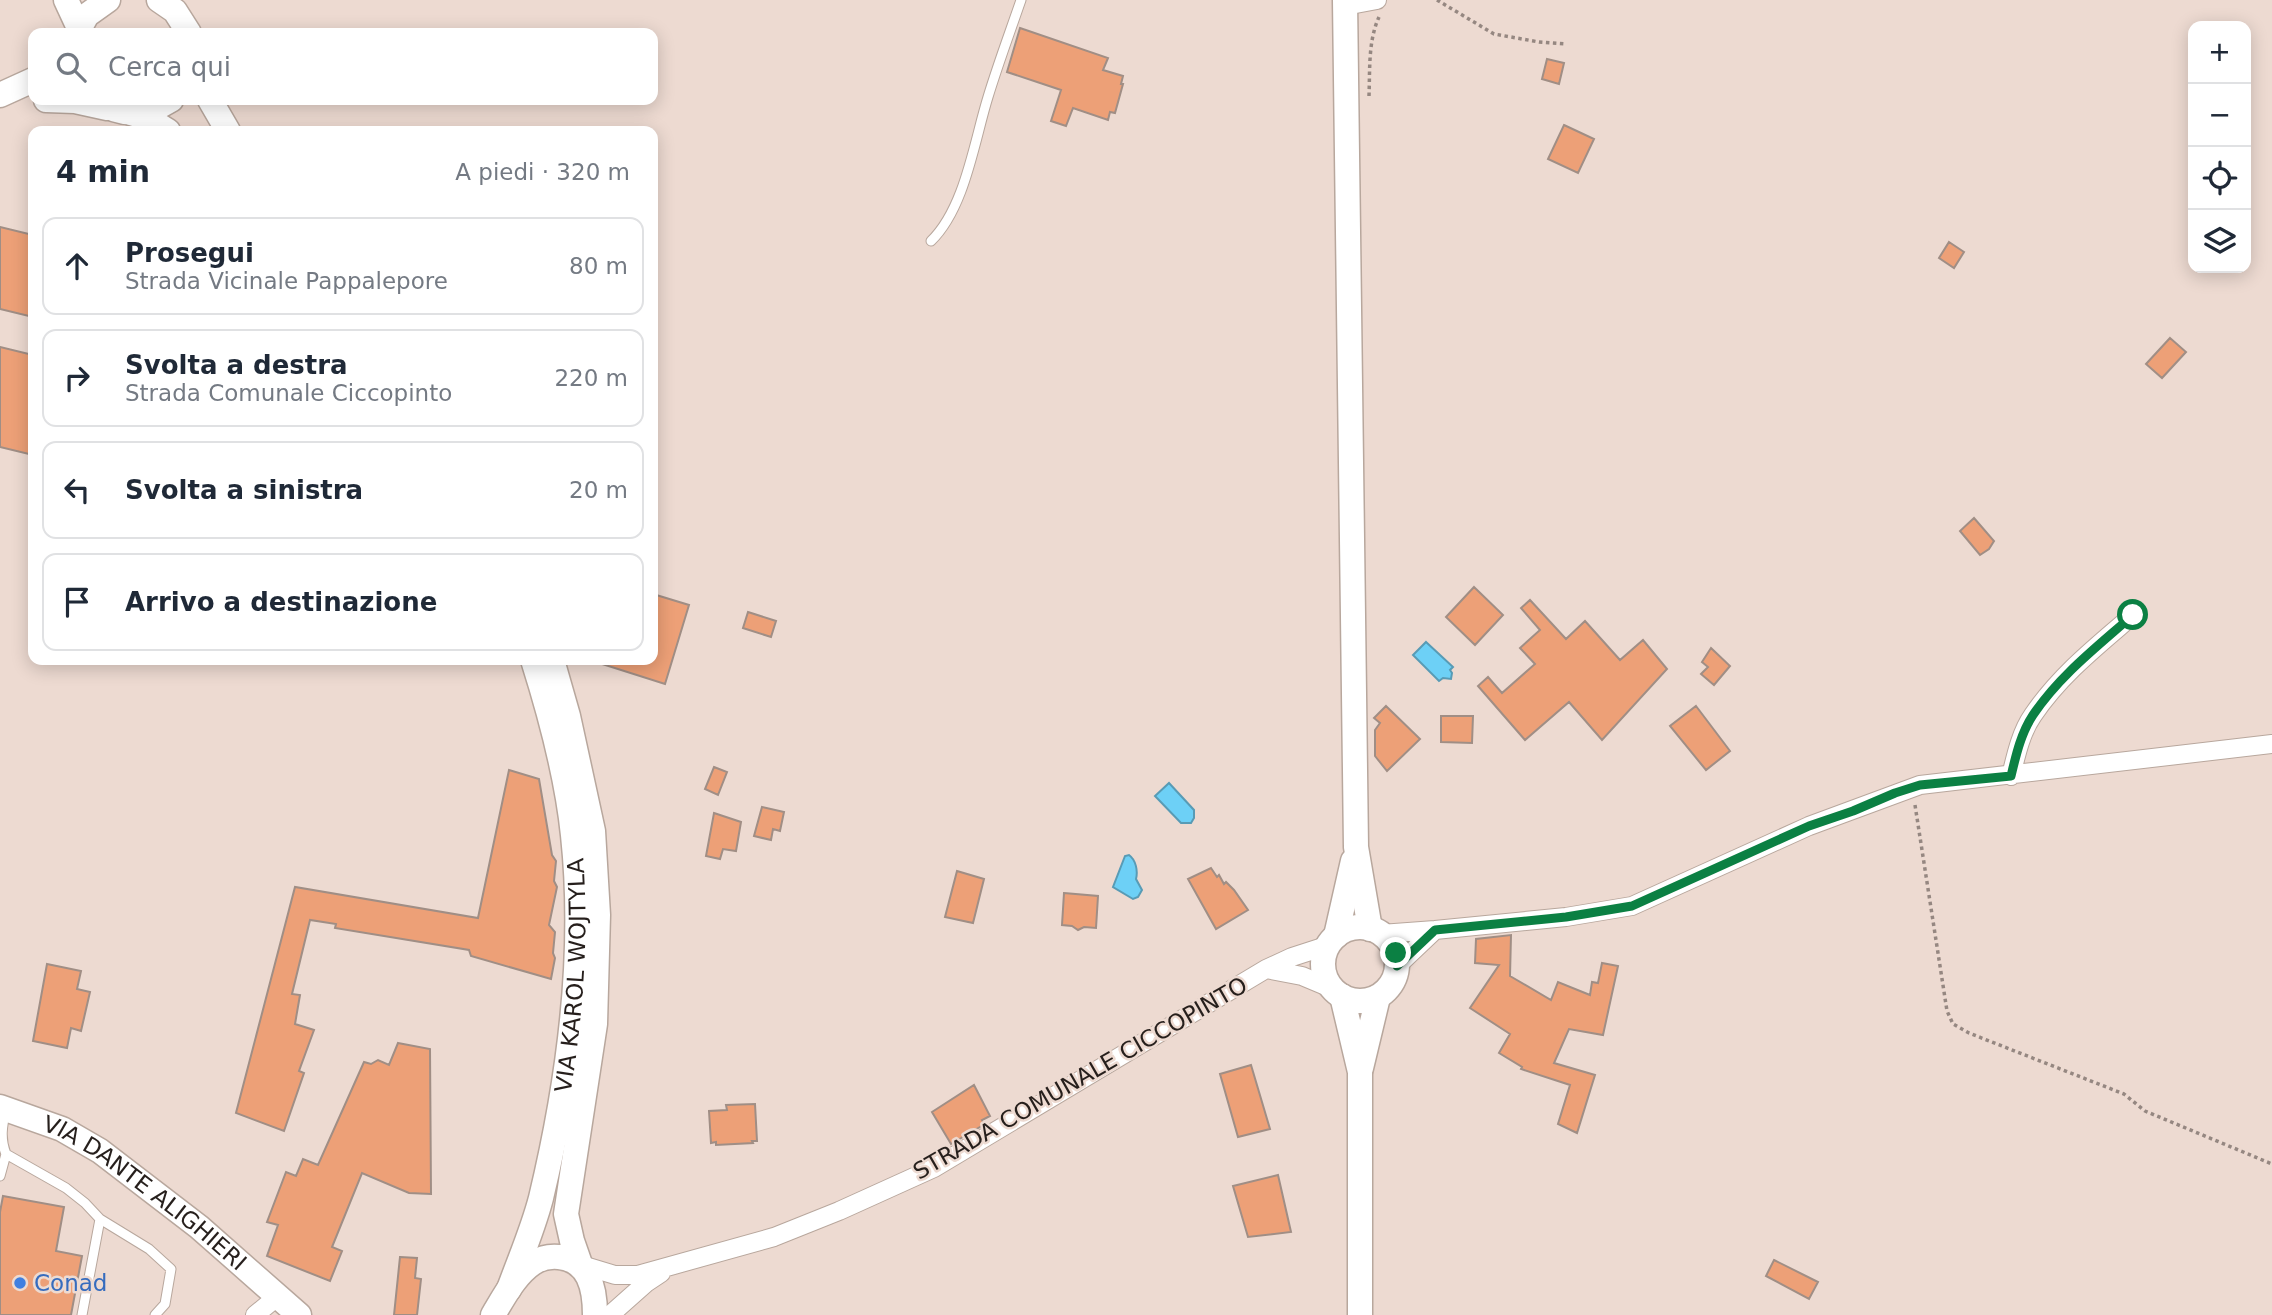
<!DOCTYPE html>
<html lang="it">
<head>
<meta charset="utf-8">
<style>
	body { margin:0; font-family:"DejaVu Sans",sans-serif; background:#f2f2f3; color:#1f2937 }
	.controls { position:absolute; right:21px; top:21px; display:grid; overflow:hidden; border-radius:14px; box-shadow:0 4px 18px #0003 }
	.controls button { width:63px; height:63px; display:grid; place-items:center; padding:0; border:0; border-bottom:2px solid #e0e1e3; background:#fff; color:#1f2937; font:35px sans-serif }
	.stop { position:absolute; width:21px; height:21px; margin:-16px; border:5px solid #0b8043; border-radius:50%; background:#fff }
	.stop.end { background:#0b8043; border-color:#fff; box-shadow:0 2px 7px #0008 }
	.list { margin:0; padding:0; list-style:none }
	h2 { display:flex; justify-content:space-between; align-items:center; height:91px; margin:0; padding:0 28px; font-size:30px }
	h2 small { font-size:23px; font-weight:400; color:#747a83 }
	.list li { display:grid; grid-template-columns:46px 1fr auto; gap:21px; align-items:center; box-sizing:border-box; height:98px; margin:0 14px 14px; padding:0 14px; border:2px solid #e0e1e3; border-radius:14px }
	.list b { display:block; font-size:26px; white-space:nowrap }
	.list p { margin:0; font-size:23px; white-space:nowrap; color:#747a83 }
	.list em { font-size:23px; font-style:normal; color:#747a83 }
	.icon { flex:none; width:38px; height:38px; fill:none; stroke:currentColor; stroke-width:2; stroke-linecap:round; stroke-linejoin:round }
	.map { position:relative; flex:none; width:2272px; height:1315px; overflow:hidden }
	.search { position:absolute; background:#fff; box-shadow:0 4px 18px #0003; left:28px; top:28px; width:630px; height:77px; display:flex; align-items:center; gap:18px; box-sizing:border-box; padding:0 24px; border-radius:14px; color:#747a83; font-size:26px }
	.panel { position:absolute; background:#fff; box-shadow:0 4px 18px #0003; left:28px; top:126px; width:630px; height:539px; border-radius:14px }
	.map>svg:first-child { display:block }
</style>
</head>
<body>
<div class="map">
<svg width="2272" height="1315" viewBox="0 0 2272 1315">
	<rect width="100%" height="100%" fill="#eddad1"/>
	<!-- water -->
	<path fill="#6dd0f6" stroke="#589bb5" stroke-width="2" d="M 1426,642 L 1453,667 L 1450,670 L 1452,673 L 1451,679 L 1443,678 L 1439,681 L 1413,655 Z
		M 1169,783 L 1194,810 L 1194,818 L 1191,823 L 1181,823 L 1155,796 Z
		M 1129,855 C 1136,860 1138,871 1136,879 L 1142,890 L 1138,897 L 1133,899 L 1113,887 L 1125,856 Z"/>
	<!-- building -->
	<path fill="#eda077" stroke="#a08e85" stroke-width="2" d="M 1020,28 L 1108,58 L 1103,70 L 1123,76 L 1121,84 L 1123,84 L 1115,113 L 1110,112 L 1108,120 L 1073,108 L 1066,126 L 1051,121 L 1061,90 L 1007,72 Z
		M 1547,59 L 1564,63 L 1559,84 L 1542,79 Z
		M 1564,125 L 1594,139 L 1578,173 L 1548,159 Z
		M 0,227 L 33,235 L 33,317 L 0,309 Z
		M 1949,242 L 1964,252 L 1954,268 L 1939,258 Z
		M 2170,338 L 2186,352 L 2162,378 L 2146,364 Z
		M 0,347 L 33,355 L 33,455 L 0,447 Z
		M 1974,518 L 1994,541 L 1989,549 L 1980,555 L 1960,531 Z
		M 1474,587 L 1503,615 L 1475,645 L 1446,617 Z
		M 653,594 L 689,605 L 665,684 L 599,663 L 599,660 L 653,660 Z
		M 1530,600 L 1566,639 L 1585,621 L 1620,660 L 1643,640 L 1667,669 L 1602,740 L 1569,702 L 1525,740 L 1478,686 L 1488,677 L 1502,693 L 1535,664 L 1520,648 L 1540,630 L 1521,608 Z
		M 748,612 L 776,621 L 771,637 L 743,628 Z
		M 1711,648 L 1730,666 L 1714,685 L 1701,674 L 1708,667 L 1702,662 Z
		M 1386,706 L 1420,739 L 1387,771 L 1375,756 L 1375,730 L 1380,723 L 1374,718 Z
		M 1696,706 L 1730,751 L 1706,770 L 1670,726 Z
		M 1441,716 L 1473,716 L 1472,743 L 1441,742 Z
		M 714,767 L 727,772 L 718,795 L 705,789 Z
		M 509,770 L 539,779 L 552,855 L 556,861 L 554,881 L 557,887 L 549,925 L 555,932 L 553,953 L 555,958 L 551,979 L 471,956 L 469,950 L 335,928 L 336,924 L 310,920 L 292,994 L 300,995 L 295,1024 L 314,1030 L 299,1071 L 304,1073 L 284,1131 L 236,1113 L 295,887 L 478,918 Z
		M 762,807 L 784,812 L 780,831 L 773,829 L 771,840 L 754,836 Z
		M 714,813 L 741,822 L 736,851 L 723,849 L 720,859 L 706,856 Z
		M 1211,868 L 1217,877 L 1219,875 L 1224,884 L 1226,882 L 1234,890 L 1248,910 L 1216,929 L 1188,879 Z
		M 957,871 L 984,879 L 973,923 L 945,917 Z
		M 1064,893 L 1098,896 L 1096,928 L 1084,927 L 1078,930 L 1072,926 L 1062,925 Z
		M 1511,935 L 1510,976 L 1551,1000 L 1558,982 L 1590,995 L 1592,982 L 1598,983 L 1602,963 L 1618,966 L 1603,1035 L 1569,1029 L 1554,1063 L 1595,1075 L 1577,1133 L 1558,1124 L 1570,1085 L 1521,1069 L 1522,1067 L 1499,1053 L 1510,1034 L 1470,1008 L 1499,965 L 1475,963 L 1476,939 Z
		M 47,964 L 81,971 L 77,989 L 90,992 L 81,1031 L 71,1028 L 67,1048 L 33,1041 Z
		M 398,1043 L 430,1049 L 431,1194 L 409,1193 L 362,1173 L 332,1247 L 342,1251 L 330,1281 L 267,1256 L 278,1225 L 267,1222 L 286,1172 L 296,1176 L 303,1159 L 318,1165 L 364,1062 L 371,1064 L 378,1060 L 389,1065 Z
		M 1251,1065 L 1270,1129 L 1238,1137 L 1220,1074 Z
		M 974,1085 L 990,1116 L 982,1120 L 985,1124 L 951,1144 L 932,1112 Z
		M 755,1104 L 757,1141 L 752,1141 L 753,1143 L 716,1145 L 716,1142 L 711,1143 L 709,1111 L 727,1110 L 726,1105 Z
		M 1278,1175 L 1291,1232 L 1248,1237 L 1233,1186 Z
		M 3,1196 L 64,1207 L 56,1251 L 82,1256 L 71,1315 L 0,1315 L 0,1212 Z
		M 400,1257 L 417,1258 L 415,1278 L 421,1279 L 417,1315 L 394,1315 Z
		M 1774,1260 L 1818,1282 L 1809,1299 L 1766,1276 Z"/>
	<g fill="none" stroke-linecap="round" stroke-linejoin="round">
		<!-- lane casing -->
		<g stroke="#b8a79d" stroke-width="11">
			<path id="lane" d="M 931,241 C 965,208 974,142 988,97 C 998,64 1010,32 1021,0
				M 6,1110 C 2,1126 0,1139 6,1154 L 66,1188 L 85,1203 L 100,1219 L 149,1249 L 171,1269 L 165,1304 L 155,1315
				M 0,1176 L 6,1154
				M 82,1315 L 100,1219"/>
		</g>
		<!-- street casing -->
		<g stroke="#b8a79d" stroke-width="20">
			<path id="street" d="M 1345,6 L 1377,0
				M 2011,776 C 2016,755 2021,732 2033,715 C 2060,675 2097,646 2133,615
				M 1381,934 L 1435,930 L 1566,917 L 1632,906 L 1809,826 L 1920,785 L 2272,744
				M 1397,966 L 1435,930
				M 1266,969 L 1302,976 L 1333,989
				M 582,1265 L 615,1275 L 638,1275 L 774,1237 L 839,1211 L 934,1168 L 1266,969 L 1292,957 L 1329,945
				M 255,1315 L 277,1297
				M 610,1315 L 646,1283 L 661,1273"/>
		</g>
		<!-- secondary casing -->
		<g stroke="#b8a79d" stroke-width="27">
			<g id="secondary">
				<path d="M 66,0 L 79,28"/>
				<path d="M 159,0 L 175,11 L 189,33"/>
				<path d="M 1345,0 L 1356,847 L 1370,929"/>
				<path d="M 77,33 L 87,15 L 108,0"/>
				<path d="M 0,95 L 33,80"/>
				<path d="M 46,100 L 75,101 L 107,108"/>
				<path d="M 96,100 C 121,117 146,116 171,100"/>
				<path d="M 210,100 L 228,131"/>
				<path d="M 131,113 L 147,118 L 168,131"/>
				<path d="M 552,660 L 568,716 L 593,831 L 598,915 L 595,1024 L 566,1214 L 572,1241 L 580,1264"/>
				<circle cx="1360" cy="964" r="37"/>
				<path d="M 1336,936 L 1353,861"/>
				<path d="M 1342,996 L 1360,1072 L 1360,1315"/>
				<path d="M 1361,1068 L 1378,997"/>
				<path id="s1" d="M 0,1107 L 62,1129 L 100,1151 L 199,1227 L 299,1315"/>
				<path id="s2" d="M 509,1289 C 520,1259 533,1229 541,1198 C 569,1081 586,956 573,835 C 567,776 551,717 533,660"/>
				<path d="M 493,1315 C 504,1297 515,1275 533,1263 C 541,1258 550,1256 559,1257 C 589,1260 595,1288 595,1315"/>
			</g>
		</g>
		<!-- path -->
		<path stroke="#958781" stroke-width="3.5" stroke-dasharray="3.5 3.5" stroke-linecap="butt" d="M 1437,0 L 1494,34 L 1539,42 L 1566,44
			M 1369,96 C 1370,70 1368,41 1379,17
			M 1915,805 L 1947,1011 L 1953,1024 L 1969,1033 L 2124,1094 L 2145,1111 L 2272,1164"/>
		<!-- lane -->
		<use href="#lane" stroke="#fff" stroke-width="9"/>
		<!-- street -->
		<use href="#street" stroke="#fff" stroke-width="18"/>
		<!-- secondary -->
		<use href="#secondary" stroke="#fff" stroke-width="24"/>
	</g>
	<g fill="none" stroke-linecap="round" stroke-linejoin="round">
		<!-- route -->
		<path stroke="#0b8043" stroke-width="9" d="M 1396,953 L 1397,966 L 1435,930 L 1566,917 L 1632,906 L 1809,826 L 1853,811 L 1895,793 L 1920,785 L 2011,776 C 2016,755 2021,733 2033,715 C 2060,675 2098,646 2133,615"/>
	</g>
	<!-- markers -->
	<circle fill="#3f7fe0" stroke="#eddad1" stroke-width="2.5" cx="20" cy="1283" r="7"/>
	<g text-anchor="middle" stroke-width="5" stroke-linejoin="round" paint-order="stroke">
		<!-- street labels -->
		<g font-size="23" fill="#261f1c" stroke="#eddad1">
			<text dy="8" stroke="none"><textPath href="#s2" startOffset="322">VIA KAROL WOJTYLA</textPath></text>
			<text transform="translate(1080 1078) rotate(-30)" y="8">STRADA COMUNALE CICCOPINTO</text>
			<text dy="8" stroke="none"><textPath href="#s1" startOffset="170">VIA DANTE ALIGHIERI</textPath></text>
		</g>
		<!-- shop labels -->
		<g font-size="23" fill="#366cbe" stroke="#eddad1" text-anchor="start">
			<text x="34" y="1291">Conad</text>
		</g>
	</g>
</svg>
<div class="controls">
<button>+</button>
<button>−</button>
<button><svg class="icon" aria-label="locate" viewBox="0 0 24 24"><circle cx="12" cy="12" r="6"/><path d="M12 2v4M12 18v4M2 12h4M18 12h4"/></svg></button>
<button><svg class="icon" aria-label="layers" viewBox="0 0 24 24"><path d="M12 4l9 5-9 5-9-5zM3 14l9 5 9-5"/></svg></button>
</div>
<div class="stop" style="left:2133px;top:615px"></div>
<div class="stop end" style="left:1396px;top:953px"></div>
<div class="search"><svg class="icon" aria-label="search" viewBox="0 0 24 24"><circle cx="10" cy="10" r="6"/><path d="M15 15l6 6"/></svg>Cerca qui</div>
<section class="panel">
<h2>4 min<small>A piedi · 320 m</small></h2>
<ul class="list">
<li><svg class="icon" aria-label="ahead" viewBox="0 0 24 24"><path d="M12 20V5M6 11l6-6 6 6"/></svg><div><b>Prosegui</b><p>Strada Vicinale Pappalepore</p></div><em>80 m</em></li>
<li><svg class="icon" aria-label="right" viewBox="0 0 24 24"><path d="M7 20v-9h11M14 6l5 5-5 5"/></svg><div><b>Svolta a destra</b><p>Strada Comunale Ciccopinto</p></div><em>220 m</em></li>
<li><svg class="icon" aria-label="left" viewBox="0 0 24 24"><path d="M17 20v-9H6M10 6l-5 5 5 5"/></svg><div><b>Svolta a sinistra</b></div><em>20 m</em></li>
<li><svg class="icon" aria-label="arrive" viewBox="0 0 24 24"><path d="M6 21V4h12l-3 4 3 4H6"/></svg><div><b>Arrivo a destinazione</b></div></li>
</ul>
</section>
</div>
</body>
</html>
